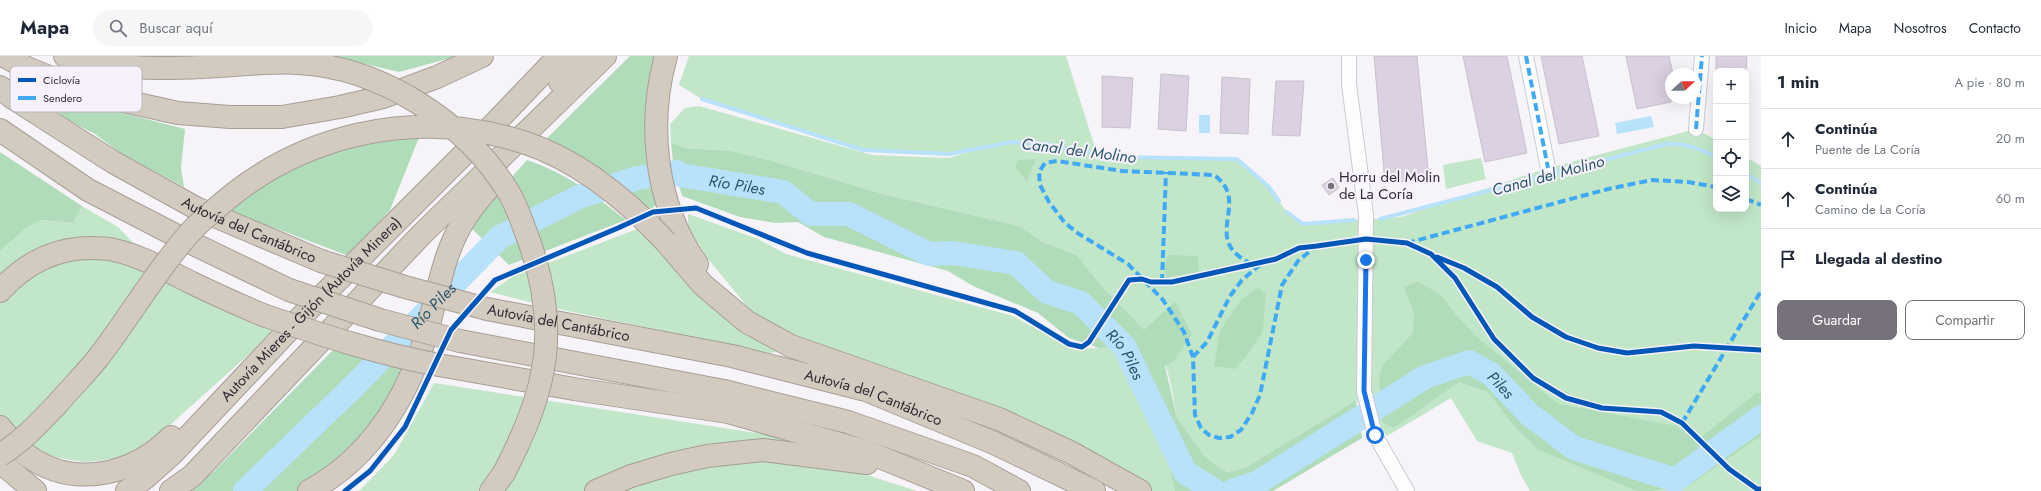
<!DOCTYPE html>
<html lang="es">
<head>
<meta charset="utf-8">
<style>
	body { margin:0; font-family:Jost,sans-serif; background:#f6f6f7; color:#1f2937 }
	.controls { position:absolute; right:12px; top:12px; display:grid; overflow:hidden; border-radius:8px; box-shadow:0 4px 16px #0002 }
	.controls button { width:36px; height:36px; display:grid; place-items:center; padding:0; border:0; border-bottom:1px solid #e0e1e3; background:#fff; color:#1f2937; font:20px sans-serif }
	.compass { position:absolute; left:1665px; top:12px; width:36px; height:36px; border-radius:50%; background:#fff; box-shadow:0 4px 16px #0002; rotate:69deg }
	.stop { position:absolute; width:12px; height:12px; margin:-9px; border:3px solid #1a73e8; border-radius:50%; background:#fff }
	.stop.end { background:#1a73e8; border-color:#fff; box-shadow:0 1px 4px #0008 }
	.list { margin:0; padding:0; list-style:none }
	h2 { display:flex; justify-content:space-between; align-items:center; height:52px; margin:0; padding:0 16px; font-size:17px }
	h2 small { font-size:13px; font-weight:400; color:#747a83 }
	.list li { display:grid; grid-template-columns:26px 1fr auto; gap:12px; align-items:center; box-sizing:border-box; height:60px; padding:0 16px; border-top:1px solid #e0e1e3 }
	.list b { display:block; font-size:15px; white-space:nowrap }
	.list p { margin:0; font-size:13px; white-space:nowrap; color:#747a83 }
	.list em { font-size:13px; font-style:normal; color:#747a83 }
	.actions { display:flex; gap:8px; padding:12px 16px }
	.actions a { flex:1; padding:9px 0; border:1px solid #76717a; border-radius:8px; text-align:center; font-size:14px; color:#76717a }
	.actions .main { background:#76717a; color:#fff }
	.icon { flex:none; width:22px; height:22px; fill:none; stroke:currentColor; stroke-width:2; stroke-linecap:round; stroke-linejoin:round }
	.map { position:relative; flex:none; width:1761px; height:435px; overflow:hidden }
	header { display:flex; align-items:center; gap:24px; box-sizing:border-box; height:56px; padding:0 20px; background:#fff; border-bottom:1px solid #e0e1e3 }
	header strong { font-size:19px }
	nav { display:flex; gap:22px; margin-inline-start:auto; font-size:14px }
	.search { width:280px; height:36px; background:#f6f6f7; display:flex; align-items:center; gap:10px; box-sizing:border-box; padding:0 14px; border-radius:22px; color:#747a83; font-size:15px }
	main { display:flex }
	aside { flex:1; background:#fff }
	.map>svg:first-child { display:block }
</style>
</head>
<body>
<header>
<strong>Mapa</strong>
<div class="search"><svg class="icon" aria-label="search" viewBox="0 0 24 24"><circle cx="10" cy="10" r="6"/><path d="M15 15l6 6"/></svg>Buscar aquí</div>
<nav><a>Inicio</a><a>Mapa</a><a>Nosotros</a><a>Contacto</a></nav>
</header>
<main>
<div class="map">
<svg width="1761" height="435" viewBox="0 0 1761 435">
	<rect width="100%" height="100%" fill="#f6f3f9"/>
	<!-- green -->
	<path fill="#c1e6c8" d="M 689,0 L 1066,0 L 1097,98 L 1114,101 L 1237,103 L 1268,130 L 1289,159 L 1303,168 L 1401,161 L 1548,112 L 1696,73 L 1716,84 L 1716,153 L 1746,153 L 1746,101 L 1761,110 L 1761,435 L 1530,435 L 1521,419 L 1512,397 L 1477,385 L 1451,342 L 1387,380 L 1356,344 L 1245,412 L 1227,416 L 1206,402 L 1177,362 L 1170,324 L 1163,300 L 1149,279 L 1129,260 L 1104,233 L 1077,199 L 1043,186 L 1019,170 L 883,138 L 769,104 L 732,95 L 685,92 L 671,86 L 670,68 L 685,52 L 699,50 L 872,99 L 949,102 L 985,91 L 949,98 L 863,94 L 702,43 L 679,29 Z
		M 1481,102 L 1486,123 L 1446,133 L 1443,109 Z
		M 82,150 L 118,171 L 175,230 L 276,274 L 151,386 L 129,401 L 88,406 L 77,405 L 54,401 L 35,393 L 0,364 L 0,195 L 25,173 L 41,164 L 73,167 Z
		M 688,158 L 758,183 L 786,198 L 1013,260 L 1075,294 L 1116,290 L 1162,381 L 1175,435 L 1151,435 L 1108,406 L 1056,377 L 1003,353 L 790,279 L 756,261 L 708,203 L 688,170 Z
		M 637,173 L 681,217 L 733,265 L 778,296 L 769,297 L 549,251 L 490,236 L 512,221 Z
		M 434,327 L 789,382 L 873,421 L 917,435 L 359,435 L 394,399 Z"/>
	<!-- forest -->
	<path fill="#b1dcba" d="M 331,0 L 458,0 L 399,16 Z
		M 630,0 L 660,0 L 647,56 L 648,112 L 657,148 L 649,155 L 542,87 Z
		M 34,36 L 44,37 L 185,73 L 181,112 L 184,131 L 119,96 L 95,78 L 68,64 Z
		M 420,79 L 390,154 L 349,200 L 232,156 L 229,150 L 270,121 L 360,85 Z
		M 671,86 L 685,92 L 732,95 L 769,104 L 883,138 L 1019,170 L 1043,186 L 1077,199 L 1104,233 L 1144,274 L 1175,246 L 1192,278 L 1173,306 L 1165,310 L 1177,362 L 1206,402 L 1227,416 L 1245,412 L 1356,344 L 1362,382 L 1273,435 L 1175,435 L 1162,381 L 1116,290 L 1099,292 L 1069,282 L 1038,257 L 973,230 L 948,215 L 824,181 L 798,166 L 776,167 L 740,161 L 682,140 L 673,106 Z
		M 0,96 L 82,150 L 73,167 L 41,164 L 25,173 L 0,195 Z
		M 1036,103 L 1027,125 L 1015,111 L 1019,104 Z
		M 527,104 C 568,118 593,138 626,164 L 509,209 L 471,172 L 484,152 Z
		M 1168,199 L 1198,200 L 1199,216 L 1166,222 L 1164,209 Z
		M 1418,225 L 1442,240 L 1456,259 L 1478,282 L 1558,348 L 1677,370 L 1696,385 L 1756,337 L 1761,337 L 1761,381 L 1753,385 L 1691,428 L 1651,435 L 1637,435 L 1539,394 L 1514,370 L 1488,336 L 1459,326 L 1394,372 L 1382,366 L 1379,321 L 1383,309 L 1413,277 L 1414,257 L 1404,231 Z
		M 1258,231 L 1266,238 L 1263,275 L 1250,295 L 1235,313 L 1214,310 L 1220,275 L 1240,245 Z
		M 334,293 L 405,313 L 374,367 L 327,414 L 297,435 L 188,435 L 213,416 Z"/>
	<!-- water -->
	<path fill="#b8e1fa" d="M 1199,59 L 1210,59 L 1210,77 L 1199,77 Z
		M 1651,60 L 1654,71 L 1617,78 L 1615,67 Z"/>
	<g fill="none" stroke-linecap="round" stroke-linejoin="round">
		<!-- stream -->
		<path stroke="#b8e1fa" stroke-width="4" d="M 702,43 L 863,94 L 949,98 L 1012,86 L 1046,88 L 1114,101 L 1237,103 L 1268,130 L 1279,145
			M 1746,118 L 1761,127
			M 1287,156 L 1303,168 L 1354,164
			M 1380,163 L 1666,88 C 1684,86 1700,92 1716,101"/>
		<!-- river -->
		<g stroke="#b8e1fa" stroke-width="24">
			<path id="s1" d="M 245,435 L 352,332 L 500,181 L 581,140 L 637,122 L 677,116 L 680,119 L 783,136 L 811,158 L 849,158 L 929,198 L 953,197 L 1016,207 L 1047,236 L 1081,247 L 1124,290 L 1185,416 L 1215,435"/>
			<path id="s2" d="M 1232,435 L 1257,427 L 1425,321 L 1469,306 L 1491,318 L 1529,358 L 1574,392 L 1675,424 L 1761,361"/>
		</g>
	</g>
	<!-- building -->
	<path fill="#dcd0e3" stroke="#c7c2ca" d="M 1374,0 L 1417,0 L 1429,123 L 1385,127 Z
		M 1463,0 L 1507,0 L 1527,97 L 1485,106 Z
		M 1541,0 L 1582,0 L 1599,80 L 1559,88 Z
		M 1626,0 L 1669,0 L 1673,18 L 1671,18 L 1671,46 L 1637,53 Z
		M 1716,0 L 1747,0 L 1746,15 L 1716,15 Z
		M 1161,18 L 1189,20 L 1186,75 L 1158,73 Z
		M 1102,20 L 1133,22 L 1130,72 L 1102,71 Z
		M 1222,21 L 1250,23 L 1248,78 L 1220,77 Z
		M 1276,25 L 1304,25 L 1300,80 L 1272,79 Z
		M 1333,122 L 1339,132 L 1329,139 L 1322,129 Z"/>
	<g fill="none" stroke-linecap="round" stroke-linejoin="round">
		<!-- minor casing -->
		<g stroke="#cdc9d0" stroke-width="16">
			<path id="minor" d="M 1349,0 L 1349,28 L 1366,159 L 1364,335 L 1375,379 L 1407,435
				M 1526,0 L 1548,112
				M 1696,73 L 1702,0"/>
		</g>
		<!-- motorway casing -->
		<g stroke="#a79e95" stroke-width="24">
			<g id="motorway">
				<path d="M 4,0 L 27,12 L 88,37 L 178,57 L 230,61 L 282,61 L 340,51 L 383,41 L 437,21 L 482,0"/>
				<path d="M 65,0 C 129,18 197,12 262,7"/>
				<path d="M 666,0 C 647,68 655,149 697,208"/>
				<path d="M 560,26 L 583,0"/>
				<path id="s3" d="M 0,31 L 13,42 L 113,106 L 196,152 L 321,205"/>
				<path d="M 0,74 L 88,134 L 177,180 L 289,234"/>
				<path d="M 666,186 L 703,229 L 747,266 L 791,290 L 999,363 L 1072,397 L 1140,435"/>
				<path d="M 0,235 C 25,207 57,191 95,192 C 101,193 108,192 114,194 C 141,200 166,214 192,227 C 215,238 239,249 263,259"/>
				<path id="s4" d="M 487,253 L 732,300 L 866,334 L 994,387 L 1094,435"/>
				<path d="M 460,285 L 724,335 L 848,366 L 973,410 L 1019,435"/>
				<path d="M 439,309 L 574,333 L 728,356 L 865,395 L 963,435"/>
				<path d="M 0,371 C 8,381 17,393 28,400 C 74,433 133,419 171,381"/>
				<path d="M 0,406 L 35,435"/>
				<path id="s5" d="M 127,435 L 145,422 L 172,398 L 301,261 L 493,69 L 559,0"/>
				<path d="M 171,435 L 192,420 L 422,178 L 605,0"/>
				<path d="M 309,435 C 369,403 407,343 426,279 C 437,242 442,202 461,169 C 470,153 482,139 494,126"/>
				<path d="M 491,435 L 504,417"/>
				<path d="M 596,435 L 631,420 L 671,408 L 707,400 L 763,394 L 867,407"/>
			</g>
		</g>
		<!-- minor -->
		<use href="#minor" stroke="#fefdfe" stroke-width="14"/>
		<!-- motorway -->
		<use href="#motorway" stroke="#d3cbc0" stroke-width="22"/>
		<!-- motorway-bridge casing -->
		<g stroke="#a79e95" stroke-width="24" stroke-linecap="butt">
			<path id="motorway-bridge" d="M 262,7 C 274,7 286,6 298,7 C 381,11 467,67 509,137 C 518,152 523,169 529,185 C 542,221 549,262 545,300 C 540,342 523,380 504,417
				M 321,205 L 405,231 L 487,253
				M 289,234 L 380,264 L 460,285
				M 263,259 C 322,279 379,298 439,309
				M 0,399 C 23,385 41,365 59,346 C 72,331 86,317 98,302 C 129,262 154,218 187,180 C 194,171 203,164 211,157 C 296,78 413,51 523,86 C 579,104 627,144 666,186"/>
		</g>
		<!-- motorway-bridge -->
		<use href="#motorway-bridge" stroke="#d3cbc0" stroke-width="22"/>
		<!-- quiet -->
		<path stroke="#3fa9f5" stroke-width="4" stroke-dasharray="8 4" stroke-linecap="butt" d="M 1526,0 L 1548,112
			M 1696,73 L 1702,0
			M 1746,143 L 1761,149
			M 1407,187 L 1608,133 L 1652,124 L 1688,126 L 1716,131
			M 1252,208 C 1198,183 1253,147 1214,119 L 1122,115 L 1057,105 L 1045,107 L 1039,116 L 1040,129 L 1049,146 L 1065,167 L 1079,178 L 1128,208 L 1163,244 L 1184,276 L 1193,301 L 1195,359 L 1201,372 L 1209,379 L 1219,382 L 1230,381 L 1241,374 L 1252,357 L 1260,339 L 1282,229 L 1298,205 L 1315,191
			M 1162,226 L 1166,116
			M 1193,301 L 1207,286 L 1230,240 L 1242,224 L 1261,208
			M 1682,367 L 1761,235"/>
		<!-- cycleway casing -->
		<g stroke="#f7f1fb" stroke-width="8">
			<path id="cycleway" d="M 1437,201 L 1464,212 L 1497,231 L 1532,261 L 1566,281 L 1598,292 L 1627,297 L 1694,290 L 1761,294
				M 345,435 L 370,415 L 405,371 L 451,274 L 495,224 L 618,172 L 653,156 L 696,152 L 807,197 L 1015,255 L 1069,288 L 1082,291 L 1089,286 L 1129,224 L 1142,223 L 1151,226 L 1172,226 L 1276,203 L 1299,192 L 1317,190 L 1366,183 L 1407,187 L 1431,198 L 1455,222 L 1494,283 L 1533,322 L 1566,342 L 1602,352 L 1661,356 L 1682,367 L 1729,413 L 1757,433 L 1761,433"/>
		</g>
		<!-- cycleway -->
		<use href="#cycleway" stroke="#0057b8" stroke-width="5"/>
	</g>
	<g fill="none" stroke-linecap="round" stroke-linejoin="round">
		<!-- route -->
		<path stroke="#1a73e8" stroke-width="5" d="M 1366,204 L 1364,335 L 1375,379"/>
	</g>
	<!-- markers -->
	<circle fill="#76717a" stroke="#f7f1fb" stroke-width="1.5" cx="1331" cy="130" r="4"/>
	<g text-anchor="middle" stroke-width="4" stroke-linejoin="round" paint-order="stroke">
		<!-- poi labels -->
		<g font-size="15" fill="#312b35" stroke="#f7f1fb" text-anchor="start">
			<text x="1339" y="126">Horru del Molin<tspan x="1339" dy="17">de La Coría</tspan></text>
		</g>
		<!-- street labels -->
		<g font-size="15" fill="#312b35" stroke="#f7f1fb">
			<text dy="5" stroke="none"><textPath href="#s3" startOffset="288">Autovía del Cantábrico</textPath></text>
			<text dy="5" stroke="none"><textPath href="#s5" startOffset="259">Autovía Mieres - Gijón (Autovía Minera)</textPath></text>
			<text dy="5" stroke="none"><textPath href="#s4" startOffset="73">Autovía del Cantábrico</textPath></text>
			<text dy="5" stroke="none"><textPath href="#s4" startOffset="397">Autovía del Cantábrico</textPath></text>
		</g>
		<!-- water labels -->
		<g font-size="16" font-style="italic" fill="#29566d" stroke="#f7f1fb">
			<text transform="translate(1079 94) rotate(7)" y="6">Canal del Molino</text>
			<text transform="translate(1548 119) rotate(-15)" y="6">Canal del Molino</text>
			<text dy="6" stroke="none"><textPath href="#s1" startOffset="612">Río Piles</textPath></text>
			<text dy="6" stroke="none"><textPath href="#s1" startOffset="264">Río Piles</textPath></text>
			<text dy="6" stroke="none"><textPath href="#s1" startOffset="1056">Río Piles</textPath></text>
			<text dy="6" stroke="none"><textPath href="#s2" startOffset="311">Piles</textPath></text>
		</g>
	</g>
	<!-- legend -->
	<rect x="10" y="10" width="132" height="46" rx="6" fill="#f7f1fb" stroke="#bcb6c0" stroke-width="1"/>
	<rect x="18" y="22" width="18" height="4" fill="#0057b8"/>
	<rect x="18" y="40" width="18" height="4" fill="#3fa9f5"/>
	<g font-size="11" fill="#312b35">
		<text x="43" y="28">Ciclovía</text>
		<text x="43" y="46">Sendero</text>
	</g>
</svg>
<div class="controls">
<button>+</button>
<button>−</button>
<button><svg class="icon" aria-label="locate" viewBox="0 0 24 24"><circle cx="12" cy="12" r="6"/><path d="M12 2v4M12 18v4M2 12h4M18 12h4"/></svg></button>
<button><svg class="icon" aria-label="layers" viewBox="0 0 24 24"><path d="M12 4l9 5-9 5-9-5zM3 14l9 5 9-5"/></svg></button>
</div>
<svg class="compass" viewBox="-18 -18 36 36"><path d="M0-13l5 13h-10z" fill="#e53935"/><path d="M0 13l5-13h-10z" fill="#747a83"/></svg>
<div class="stop" style="left:1375px;top:379px"></div>
<div class="stop end" style="left:1366px;top:204px"></div>
</div>
<aside>
<h2>1 min<small>A pie · 80 m</small></h2>
<ul class="list">
<li><svg class="icon" aria-label="ahead" viewBox="0 0 24 24"><path d="M12 20V5M6 11l6-6 6 6"/></svg><div><b>Continúa</b><p>Puente de La Coría</p></div><em>20 m</em></li>
<li><svg class="icon" aria-label="ahead" viewBox="0 0 24 24"><path d="M12 20V5M6 11l6-6 6 6"/></svg><div><b>Continúa</b><p>Camino de La Coría</p></div><em>60 m</em></li>
<li><svg class="icon" aria-label="arrive" viewBox="0 0 24 24"><path d="M6 21V4h12l-3 4 3 4H6"/></svg><div><b>Llegada al destino</b></div></li>
</ul>
<div class="actions"><a class="main">Guardar</a><a>Compartir</a></div>
</aside>
</main>
</body>
</html>
